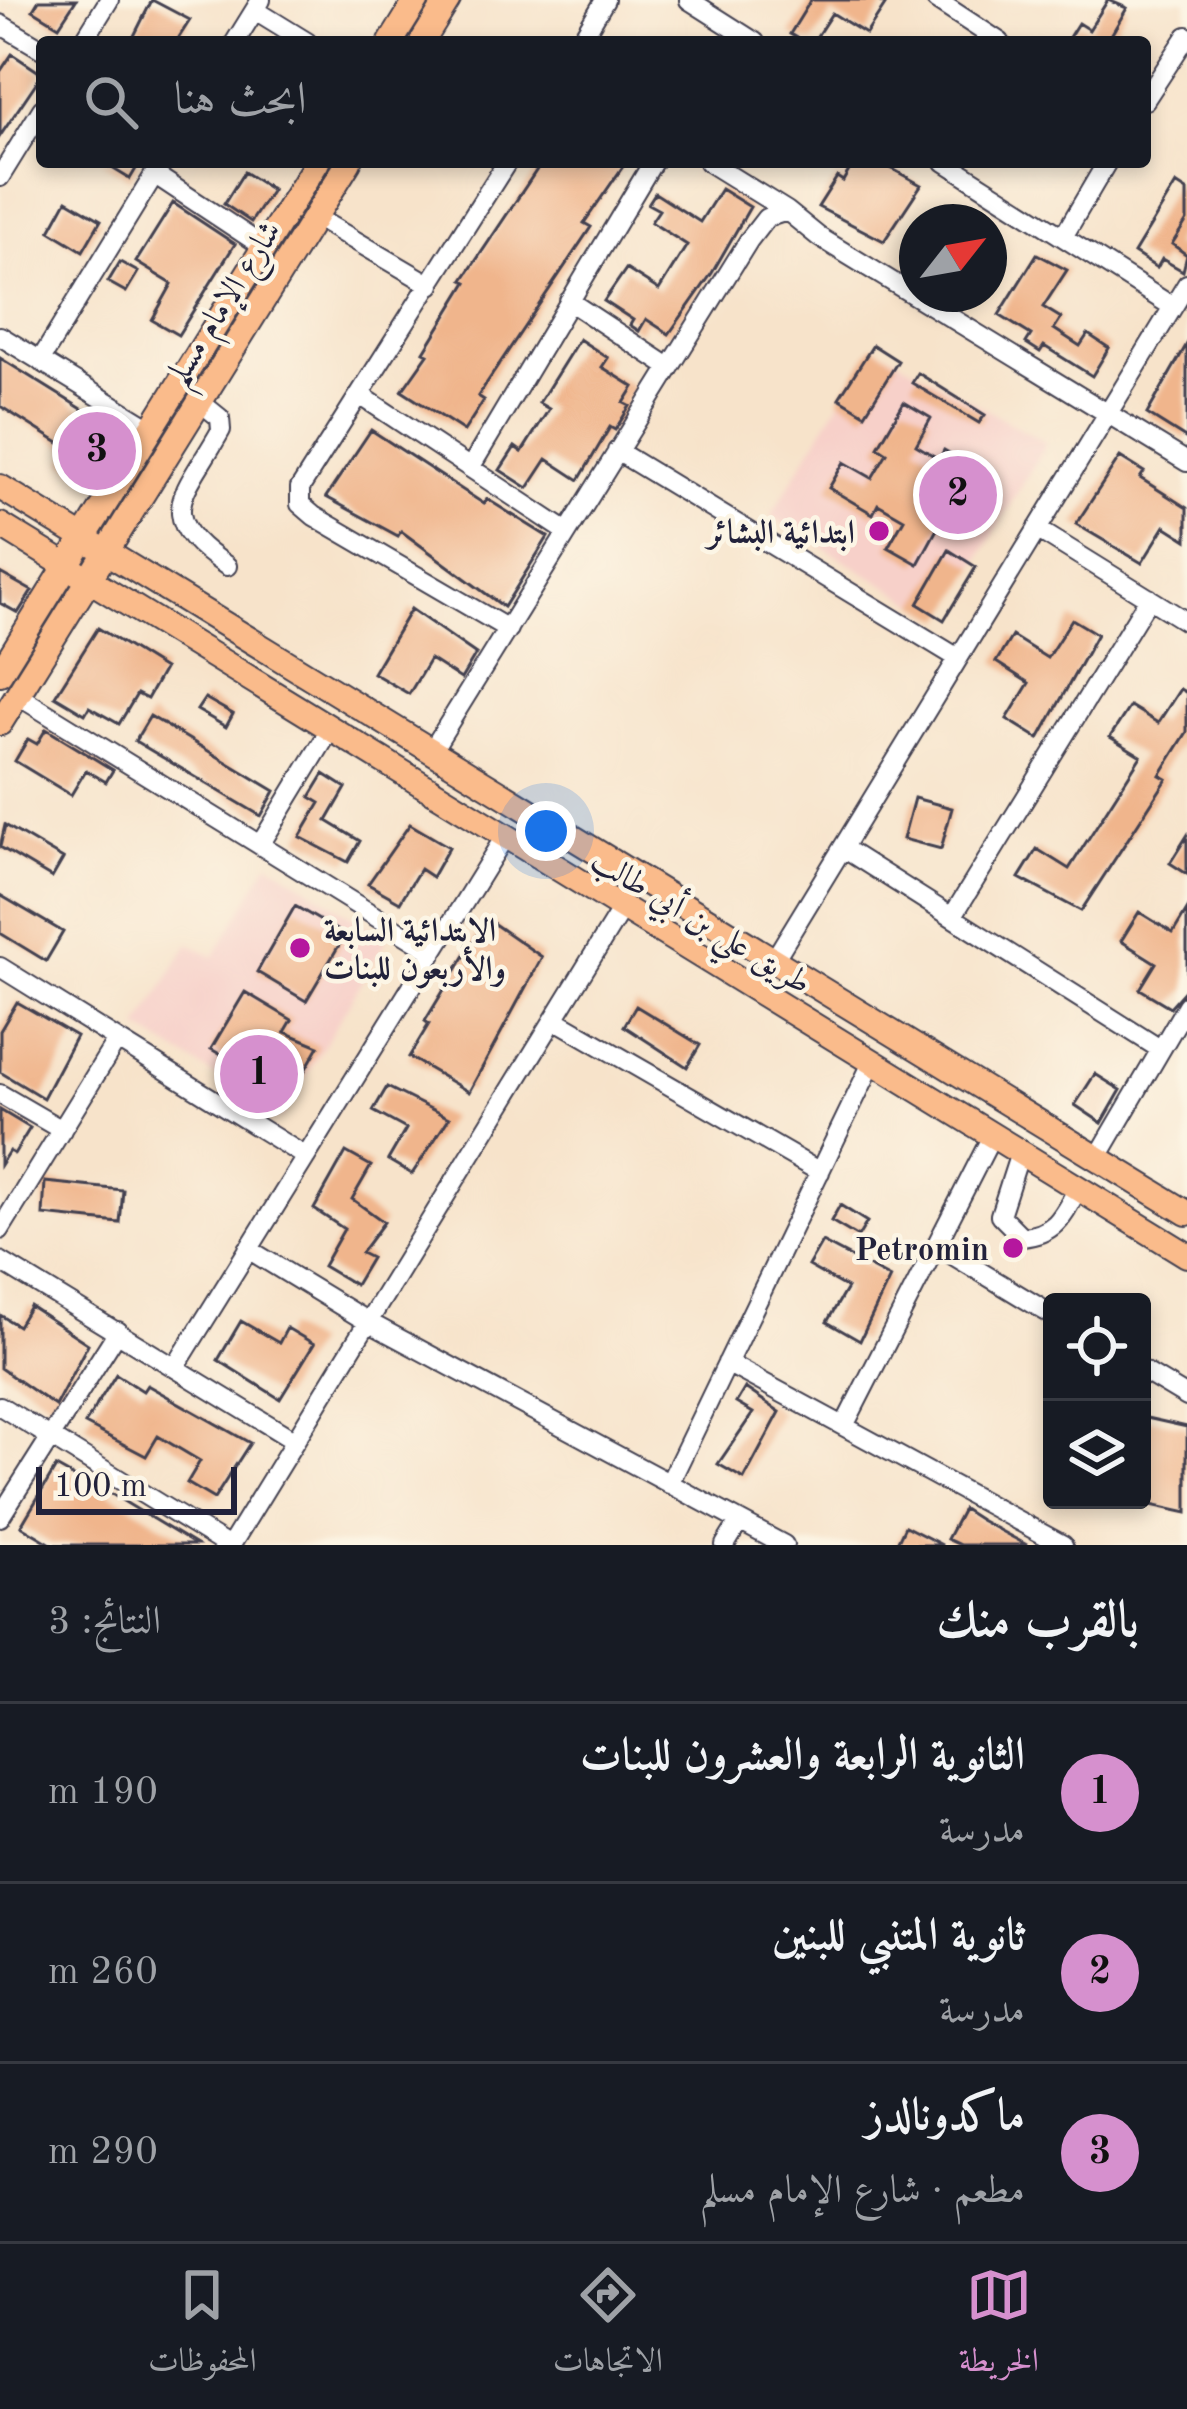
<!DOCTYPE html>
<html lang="ar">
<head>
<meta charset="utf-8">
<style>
	body { margin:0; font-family:"Old Standard TT",Amiri,serif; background:#20242c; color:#f1f3f6; direction:rtl }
	.controls { position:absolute; right:36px; bottom:36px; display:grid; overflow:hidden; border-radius:12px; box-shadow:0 6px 18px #0003 }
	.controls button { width:108px; height:108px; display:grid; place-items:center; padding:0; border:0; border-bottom:3px solid #363941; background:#171b24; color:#f1f3f6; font:60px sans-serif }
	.compass { position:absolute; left:899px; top:204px; width:108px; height:108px; border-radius:50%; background:#171b24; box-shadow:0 6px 18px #0003; rotate:59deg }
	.scale { position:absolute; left:36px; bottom:30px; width:201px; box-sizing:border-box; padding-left:12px; border:6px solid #22223b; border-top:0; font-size:33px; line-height:42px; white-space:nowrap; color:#22223b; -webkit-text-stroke:9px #fcf5e5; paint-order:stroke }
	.you { position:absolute; left:546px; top:831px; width:42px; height:42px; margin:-30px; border:9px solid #fff; border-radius:50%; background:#1a73e8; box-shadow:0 0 0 18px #1a73e833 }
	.badge { display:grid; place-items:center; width:78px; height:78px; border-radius:50%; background:#d690ce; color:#111; font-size:39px; font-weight:700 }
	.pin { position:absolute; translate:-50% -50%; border:6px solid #fff; box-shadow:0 3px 12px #0006 }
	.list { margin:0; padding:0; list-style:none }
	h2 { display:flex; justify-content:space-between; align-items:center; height:156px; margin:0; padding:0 48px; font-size:51px }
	h2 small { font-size:39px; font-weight:400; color:#9ea1a6 }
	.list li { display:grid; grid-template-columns:78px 1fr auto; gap:36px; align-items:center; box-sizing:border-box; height:180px; padding:0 48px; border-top:3px solid #363941 }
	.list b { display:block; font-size:45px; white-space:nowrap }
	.list p { margin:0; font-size:39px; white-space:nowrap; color:#9ea1a6 }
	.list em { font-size:39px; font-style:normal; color:#9ea1a6 }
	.icon { flex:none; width:66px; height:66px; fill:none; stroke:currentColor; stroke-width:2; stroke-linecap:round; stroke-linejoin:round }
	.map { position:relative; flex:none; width:1187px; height:1545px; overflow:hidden; direction:ltr }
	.search { position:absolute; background:#171b24; box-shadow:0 6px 18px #0003; left:36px; right:36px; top:36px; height:132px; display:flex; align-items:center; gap:30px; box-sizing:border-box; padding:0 42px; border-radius:12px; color:#9ea1a6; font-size:45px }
	.sheet { height:696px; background:#171b24 }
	nav { display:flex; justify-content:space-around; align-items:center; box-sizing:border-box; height:168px; border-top:3px solid #363941; background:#171b24; font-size:33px; color:#9ea1a6 }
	nav a { display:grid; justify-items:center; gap:6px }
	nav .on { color:#d690ce }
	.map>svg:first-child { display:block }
</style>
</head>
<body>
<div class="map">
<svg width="1187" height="1545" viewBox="0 0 1187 1545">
	<rect width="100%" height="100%" fill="#fcf5e5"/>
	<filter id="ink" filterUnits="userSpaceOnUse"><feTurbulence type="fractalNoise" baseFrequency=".00833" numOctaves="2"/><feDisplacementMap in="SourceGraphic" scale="24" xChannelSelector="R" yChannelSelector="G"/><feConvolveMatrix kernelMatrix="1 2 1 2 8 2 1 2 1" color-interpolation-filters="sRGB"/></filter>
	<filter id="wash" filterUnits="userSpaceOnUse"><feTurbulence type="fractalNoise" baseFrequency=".004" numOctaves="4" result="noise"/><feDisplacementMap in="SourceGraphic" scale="48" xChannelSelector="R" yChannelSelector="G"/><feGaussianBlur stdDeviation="2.7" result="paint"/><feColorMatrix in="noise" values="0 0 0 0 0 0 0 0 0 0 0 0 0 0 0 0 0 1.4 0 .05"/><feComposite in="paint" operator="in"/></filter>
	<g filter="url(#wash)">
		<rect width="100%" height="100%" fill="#f7e3ca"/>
		<!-- built -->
		<path fill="#f7d0c9" d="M 873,345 L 1046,443 L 944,620 L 771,516 Z
			M 269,862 L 387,939 L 281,1118 L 139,1028 L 189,943 L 214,957 Z"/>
		<g id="blocks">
			<!-- building -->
			<path fill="#f0b58c" d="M 39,0 L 76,0 L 59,26 L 33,10 Z
				M 152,0 L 190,20 L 176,42 L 131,42 Z
				M 811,0 L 877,0 L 885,5 L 866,34 L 832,13 L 813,42 L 803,42 L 790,34 Z
				M 1108,0 L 1127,8 L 1107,42 L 1066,42 L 1078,23 L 1089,30 Z
				M 12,54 L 42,74 L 0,136 L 0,72 Z
				M 102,162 L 140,162 L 130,179 Z
				M 542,162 L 626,162 L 584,223 L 591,227 L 478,396 L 484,400 L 464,431 L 402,391 L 428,354 L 424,352 L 467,282 L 463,280 Z
				M 854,162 L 880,162 L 921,185 L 884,241 L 818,207 L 837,177 L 843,181 Z
				M 244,172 L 272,190 L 251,222 L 224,204 Z
				M 1176,184 L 1187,191 L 1187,220 L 1172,244 L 1187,255 L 1183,271 L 1162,259 L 1157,268 L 1134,253 Z
				M 721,189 L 750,207 L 712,273 L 669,334 L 646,319 L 639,331 L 630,325 L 633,320 L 604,301 L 626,269 L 659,290 L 687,245 L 651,222 L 659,210 L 648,204 L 655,193 L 700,222 Z
				M 67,200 L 101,220 L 83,251 L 50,231 Z
				M 173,203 L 235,244 L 178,335 L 152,320 L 172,284 L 136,262 Z
				M 1037,254 L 1067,270 L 1043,307 L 1061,318 L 1054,329 L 1080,346 L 1088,334 L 1109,348 L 1092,376 L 1044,346 L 1040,352 L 1026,343 L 1031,335 L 999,315 Z
				M 120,262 L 138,272 L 126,292 L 108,282 Z
				M 579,339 L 608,358 L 602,367 L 634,387 L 624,403 L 630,406 L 615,430 L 610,427 L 579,480 L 547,459 L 528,488 L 500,470 L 515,447 L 522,452 L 549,409 L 539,403 Z
				M 1187,344 L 1187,439 L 1147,414 Z
				M 873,345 L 898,361 L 865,414 L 839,398 Z
				M 0,358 L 127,437 L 98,483 L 63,462 L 70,450 L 0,406 Z
				M 918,373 L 985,415 L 979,423 L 912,383 Z
				M 904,402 L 931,418 L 916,445 L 939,459 L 944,450 L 991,477 L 976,502 L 950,487 L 934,515 L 942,520 L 918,564 L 888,547 L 904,519 L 878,504 L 873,514 L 829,488 L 844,462 L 872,478 L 887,453 L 878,447 Z
				M 371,430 L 484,504 L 487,499 L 548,537 L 504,607 L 401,531 L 398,536 L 326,497 Z
				M 1120,457 L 1144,472 L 1140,478 L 1187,508 L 1187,540 L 1165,526 L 1142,563 L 1076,524 Z
				M 949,550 L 976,567 L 944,620 L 918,604 Z
				M 0,573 L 32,591 L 18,613 L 0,603 Z
				M 411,609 L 476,654 L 461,679 L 430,659 L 409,694 L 373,673 Z
				M 1072,619 L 1097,634 L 1039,739 L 1007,719 L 1029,683 L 996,662 L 1012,636 L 1047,658 Z
				M 98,628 L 164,669 L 147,699 L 137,694 L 119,724 L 89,707 L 85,714 L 55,696 Z
				M 1180,689 L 1187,693 L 1187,732 L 1160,775 L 1167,779 L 1081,911 L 1019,878 L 1037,849 L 1069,869 L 1141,756 L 1110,737 L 1130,706 L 1158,723 Z
				M 205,698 L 233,714 L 226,727 L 197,710 Z
				M 150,716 L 275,791 L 261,816 L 135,741 Z
				M 46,729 L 113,770 L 106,782 L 86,770 L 71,795 L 15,761 L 28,739 L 37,744 Z
				M 324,774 L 346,788 L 327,821 L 360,841 L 348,862 L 300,837 L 320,803 L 310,797 Z
				M 914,798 L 952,808 L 941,849 L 903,839 Z
				M 410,824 L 449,847 L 432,877 L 420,869 L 400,902 L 368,884 Z
				M 5,825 L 63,859 L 52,878 L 0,847 Z
				M 1187,836 L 1187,874 L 1170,863 Z
				M 0,895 L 63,932 L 46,961 L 0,933 Z
				M 295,906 L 345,935 L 306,1001 L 257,972 Z
				M 1187,910 L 1187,988 L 1170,1007 L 1140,989 L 1156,963 L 1121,941 L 1139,912 L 1173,933 Z
				M 487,919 L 542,957 L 469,1092 L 409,1057 L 429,1024 L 425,1021 Z
				M 245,992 L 292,1020 L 285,1032 L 319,1046 L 301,1077 L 288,1070 L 263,1105 L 231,1086 L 242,1067 L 211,1049 Z
				M 17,1002 L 76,1036 L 43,1098 L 0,1072 L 0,1031 Z
				M 636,1006 L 700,1045 L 687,1067 L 624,1026 Z
				M 1095,1074 L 1121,1090 L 1102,1123 L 1075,1105 Z
				M 387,1087 L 449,1118 L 412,1174 L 388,1160 L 406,1129 L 373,1111 Z
				M 0,1110 L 30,1128 L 14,1154 L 9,1151 L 0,1165 Z
				M 346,1152 L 371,1166 L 352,1199 L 384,1222 L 361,1253 L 371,1258 L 355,1285 L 323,1266 L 344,1229 L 314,1209 Z
				M 45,1182 L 123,1190 L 120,1223 L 43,1215 Z
				M 840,1205 L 867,1222 L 858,1237 L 831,1221 Z
				M 822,1242 L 890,1278 L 860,1341 L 827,1322 L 847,1288 L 808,1266 Z
				M 30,1306 L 88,1344 L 55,1406 L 0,1368 L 0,1315 L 18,1326 Z
				M 241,1321 L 279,1343 L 287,1328 L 314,1344 L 280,1399 L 218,1360 Z
				M 116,1374 L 143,1391 L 147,1385 L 250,1443 L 214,1499 L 187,1483 L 200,1461 L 158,1436 L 146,1456 L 85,1424 Z
				M 745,1388 L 780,1412 L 744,1479 L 718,1464 L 753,1413 L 736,1403 Z
				M 1142,1417 L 1187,1427 L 1187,1513 L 1142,1503 Z
				M 56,1467 L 88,1485 L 90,1481 L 196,1545 L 53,1545 L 21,1526 Z
				M 963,1509 L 980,1520 L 1027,1545 L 960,1545 L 947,1539 Z
				M 905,1526 L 942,1545 L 896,1545 Z"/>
		</g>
	</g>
	<g filter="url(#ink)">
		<use href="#blocks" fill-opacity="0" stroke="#423f50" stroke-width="3"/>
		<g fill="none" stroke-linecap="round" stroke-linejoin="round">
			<!-- minor casing -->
			<g stroke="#423f50" stroke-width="22">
				<path id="minor" d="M 689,0 L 755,42
					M 936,0 L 1000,42
					M 255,10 L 307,42
					M 0,24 L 42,49
					M 83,42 L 109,0
					M 235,42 L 261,0
					M 580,42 L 605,0
					M 1145,100 L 1187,36
					M 507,162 L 300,488 L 300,504 L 314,516 L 508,629
					M 708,162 L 787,211
					M 945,162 L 1173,307
					M 154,174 L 264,247
					M 0,177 L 42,109
					M 315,217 L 431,285
					M 1063,237 L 1107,162
					M 569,301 L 669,367
					M 0,336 L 152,429
					M 40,361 L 162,162
					M 360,395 L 567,532
					M 199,401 L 220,418 L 221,430 C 185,495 150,515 227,566
					M 617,451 L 958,658
					M 470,468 L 653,162
					M 1037,529 L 1187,622
					M 17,695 L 433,952
					M 431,752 L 749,240 L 766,218 L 787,211 L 819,237 L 1187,462
					M 260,845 L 330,730
					M 843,848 L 1160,1049
					M 952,917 L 1149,598
					M 774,960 L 1187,284
					M 0,967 L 306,1157
					M 554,1019 L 820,1172
					M 0,1094 L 62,1130
					M 1020,1153 L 1000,1215 L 1022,1237 C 1056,1234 1063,1216 1078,1188
					M 1098,1157 L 1187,1005
					M 0,1230 L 117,1040
					M 936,1245 L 1052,1315
					M 248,1249 L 368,1322 L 784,1545
					M 0,1261 L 295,1441
					M 727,1363 L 1063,1545
					M 176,1366 L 504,838
					M 1142,1370 L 1187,1397
					M 0,1406 L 226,1545
					M 844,1426 L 992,1136
					M 669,1484 L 872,1063
					M 0,1517 L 118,1331
					M 231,1545 L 621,910
					M 725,1545 L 739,1522"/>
			</g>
			<!-- major casing -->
			<g stroke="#423f50" stroke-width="28">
				<path id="major" d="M 391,42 L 417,0
					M 422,42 L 448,0
					M 0,487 L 1187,1213
					M 0,525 L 1187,1255
					M 0,673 L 317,162
					M 0,723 L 349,162"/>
			</g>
			<!-- minor -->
			<use href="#minor" stroke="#fff" stroke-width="18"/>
			<!-- major -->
			<use href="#major" stroke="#fabb8b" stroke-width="24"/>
		</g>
	</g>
	<!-- markers -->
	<g fill="#b5179e" stroke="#fcf5e5" stroke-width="4.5">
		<circle cx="879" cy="531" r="12"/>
		<circle cx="300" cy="948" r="12"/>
		<circle cx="1013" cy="1248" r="12"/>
	</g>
	<g text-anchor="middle" stroke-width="9" stroke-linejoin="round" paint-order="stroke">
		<!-- street labels -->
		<g font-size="33" fill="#22223b" stroke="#fcf5e5">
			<text transform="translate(222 302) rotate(-58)" y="12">شارع الإمام مسلم</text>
			<text transform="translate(702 920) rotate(31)" y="12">طريق علي بن أبي طالب</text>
		</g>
		<!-- poi labels -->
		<g font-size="33" font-weight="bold" fill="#22223b" stroke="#fcf5e5" text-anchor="end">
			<text x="855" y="543">ابتدائية البشائر</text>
			<text x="324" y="941" text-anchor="start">الابتدائية السابعة<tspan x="324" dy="38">والأربعون للبنات</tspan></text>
			<text x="989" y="1260">Petromin</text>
		</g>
	</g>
</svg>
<div class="controls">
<button><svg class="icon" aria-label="locate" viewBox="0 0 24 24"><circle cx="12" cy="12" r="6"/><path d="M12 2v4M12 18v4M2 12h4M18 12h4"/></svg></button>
<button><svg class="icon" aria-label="layers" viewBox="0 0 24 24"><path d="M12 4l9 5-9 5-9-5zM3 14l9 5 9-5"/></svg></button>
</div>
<svg class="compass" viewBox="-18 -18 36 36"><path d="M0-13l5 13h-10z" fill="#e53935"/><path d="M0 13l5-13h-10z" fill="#9ea1a6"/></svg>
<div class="scale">100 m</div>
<div class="you"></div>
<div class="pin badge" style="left:259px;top:1074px">1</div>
<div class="pin badge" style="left:958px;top:495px">2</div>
<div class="pin badge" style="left:97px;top:451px">3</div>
<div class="search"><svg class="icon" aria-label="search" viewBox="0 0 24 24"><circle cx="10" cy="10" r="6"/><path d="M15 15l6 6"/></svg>ابحث هنا</div>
</div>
<section class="sheet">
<h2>بالقرب منك<small>النتائج: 3</small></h2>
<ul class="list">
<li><span class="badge">1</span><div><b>الثانوية الرابعة والعشرون للبنات</b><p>مدرسة</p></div><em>190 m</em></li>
<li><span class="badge">2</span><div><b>ثانوية المتنبي للبنين</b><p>مدرسة</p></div><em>260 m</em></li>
<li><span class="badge">3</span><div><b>ماكدونالدز</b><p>مطعم · شارع الإمام مسلم</p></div><em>290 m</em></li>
</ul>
</section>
<nav>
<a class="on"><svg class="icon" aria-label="map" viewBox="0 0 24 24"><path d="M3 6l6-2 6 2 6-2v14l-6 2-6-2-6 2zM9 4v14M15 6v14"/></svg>الخريطة</a>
<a><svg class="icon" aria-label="directions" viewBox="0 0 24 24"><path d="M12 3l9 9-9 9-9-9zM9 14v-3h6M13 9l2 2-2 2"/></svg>الاتجاهات</a>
<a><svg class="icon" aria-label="saved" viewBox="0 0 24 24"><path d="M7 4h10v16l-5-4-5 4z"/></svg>المحفوظات</a>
</nav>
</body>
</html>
